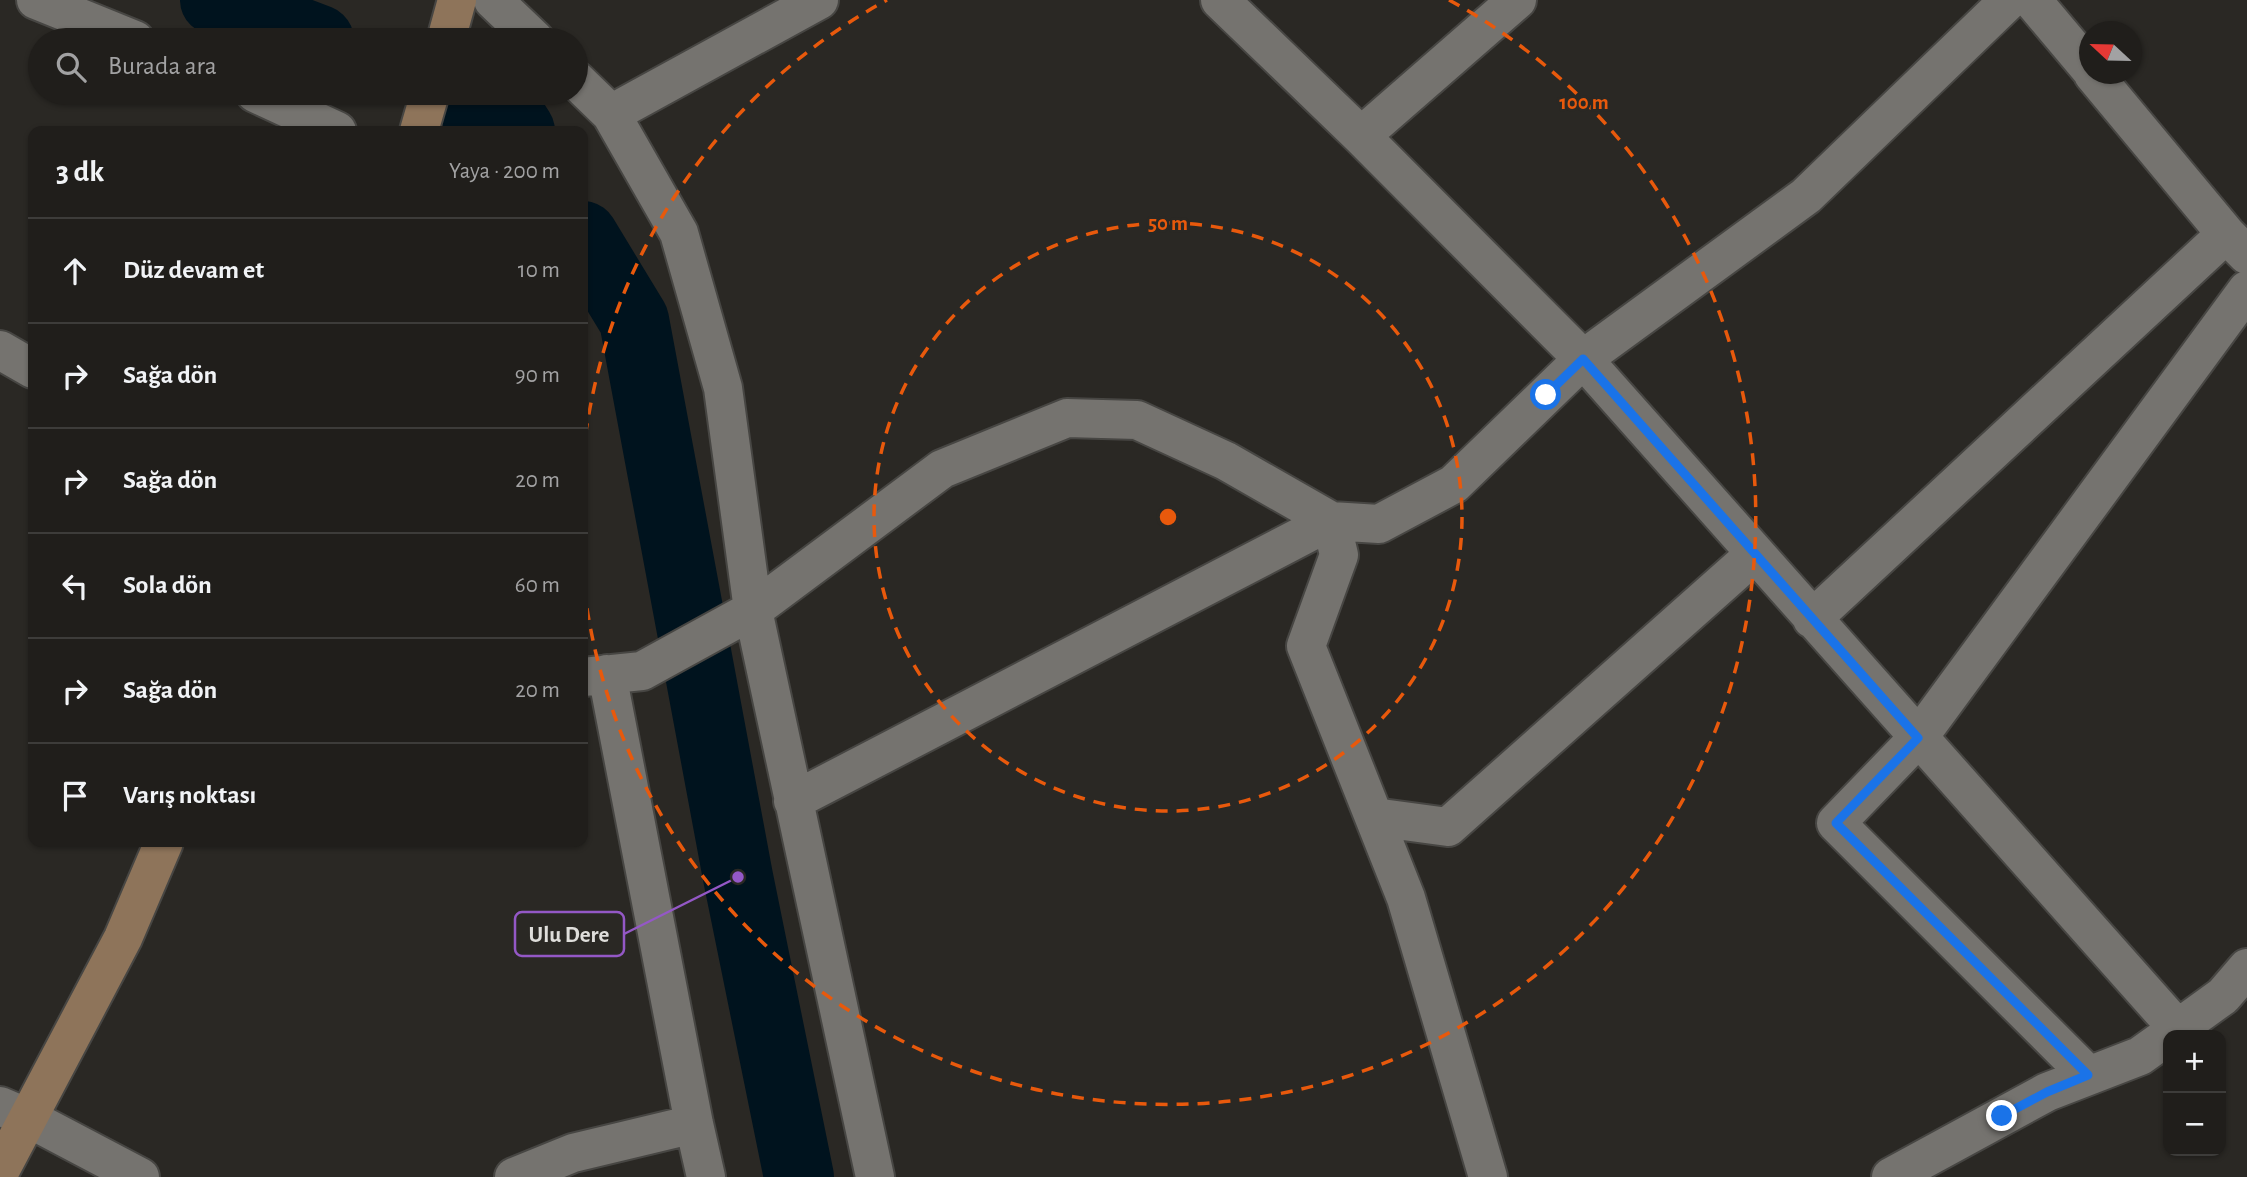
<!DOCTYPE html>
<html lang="tr">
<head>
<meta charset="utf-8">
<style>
	body { margin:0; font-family:"Alegreya Sans",sans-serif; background:#2d2b28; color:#f1f3f6 }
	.controls { position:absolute; right:21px; bottom:21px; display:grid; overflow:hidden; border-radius:14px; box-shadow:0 2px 5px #0004 }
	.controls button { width:63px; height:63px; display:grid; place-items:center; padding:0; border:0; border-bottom:2px solid #3d3c3a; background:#201e1b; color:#f1f3f6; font:35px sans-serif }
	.compass { position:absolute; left:2079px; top:21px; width:63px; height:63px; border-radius:50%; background:#201e1b; box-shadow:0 2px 5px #0004; rotate:292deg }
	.stop { position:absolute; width:21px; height:21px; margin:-16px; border:5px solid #1a73e8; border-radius:50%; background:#fff }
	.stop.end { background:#1a73e8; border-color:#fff; box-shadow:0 2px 7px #0008 }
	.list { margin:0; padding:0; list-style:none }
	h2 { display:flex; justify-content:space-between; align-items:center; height:91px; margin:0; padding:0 28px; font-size:30px }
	h2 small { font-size:23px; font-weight:400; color:#a2a2a3 }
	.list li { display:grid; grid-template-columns:46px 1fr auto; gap:21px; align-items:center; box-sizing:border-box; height:105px; padding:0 28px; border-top:2px solid #3d3c3a }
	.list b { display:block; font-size:26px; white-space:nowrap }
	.list em { font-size:23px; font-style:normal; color:#a2a2a3 }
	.icon { flex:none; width:38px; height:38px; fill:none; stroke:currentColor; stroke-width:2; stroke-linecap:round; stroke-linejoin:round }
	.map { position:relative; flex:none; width:2247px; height:1177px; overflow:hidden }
	.search { position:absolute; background:#201e1b; box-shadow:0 2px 5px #0004; left:28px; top:28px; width:560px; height:77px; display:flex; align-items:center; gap:18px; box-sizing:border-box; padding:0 24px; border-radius:38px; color:#a2a2a3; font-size:26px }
	.panel { position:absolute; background:#201e1b; box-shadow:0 2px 5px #0004; left:28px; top:126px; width:560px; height:721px; border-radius:14px }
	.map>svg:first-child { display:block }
</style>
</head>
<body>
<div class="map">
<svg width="2247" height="1177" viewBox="0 0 2247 1177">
	<rect width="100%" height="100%" fill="#2a2824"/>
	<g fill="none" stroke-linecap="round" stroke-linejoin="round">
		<!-- river -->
		<path stroke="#00131e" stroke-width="70" d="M 215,0 L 319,40
			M 455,93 L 509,114 L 520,131
			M 583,236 L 634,320 L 738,877 L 799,1177"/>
		<!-- minor casing -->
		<g stroke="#474643" stroke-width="42">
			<path id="minor" d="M 36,0 L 135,40
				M 493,0 L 535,40
				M 1220,0 L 1361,136 L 1583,359 L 2178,1029
				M 2032,0 L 2090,69
				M 2093,74 L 2226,234 L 2247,255
				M 576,80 L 611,114 L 819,0
				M 255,93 L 337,131
				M 611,114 L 679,233 L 723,388 L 753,610 L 875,1177
				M 1361,136 L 1517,0
				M 0,350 L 33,369
				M 1812,619 L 2226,234
				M 607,674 L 694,1124 L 706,1177
				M 583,677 L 642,671 L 753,610 L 942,469 L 1067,418 L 1137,420 L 1226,461 L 1331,521 L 1379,524 L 1454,484 L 1583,359 L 1806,196 L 2009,0
				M 793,801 L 1331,521 L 1339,555 L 1306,646 L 1406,898 L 1488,1177
				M 1374,817 L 1448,827 L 1754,555
				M 2169,1035 L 2223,996 L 2247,968
				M 2088,1075 L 1836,823 L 1918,738 L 2247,290
				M 0,1106 L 28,1118 L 140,1177
				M 514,1177 L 573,1153 L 694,1124
				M 1891,1177 L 2047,1092 L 2140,1056 L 2168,1036"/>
		</g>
		<!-- secondary casing -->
		<g stroke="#474643" stroke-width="42">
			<path id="secondary" d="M 446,40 L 457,0
				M 419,131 L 430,93
				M 0,1171 L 123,938 L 164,842"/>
		</g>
		<!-- minor -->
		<use href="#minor" stroke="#75736f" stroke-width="38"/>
		<!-- secondary -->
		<use href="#secondary" stroke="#8e745a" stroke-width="38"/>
	</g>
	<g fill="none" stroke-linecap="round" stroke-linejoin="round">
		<!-- route -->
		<path stroke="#1a73e8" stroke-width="9" d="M 1546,395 L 1583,359 L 1918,738 L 1836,823 L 2088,1075 L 2047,1092 L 2002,1116"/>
	</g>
	<!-- distance rings -->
	<g fill="none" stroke="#e8590c" stroke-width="3.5" stroke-dasharray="12 9">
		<circle cx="1168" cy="517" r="294"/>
		<path d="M583 456A588 588 0 0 1 887 0M1449 0A588 588 0 1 1 583 578"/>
	</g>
	<circle cx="1168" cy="517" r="10" fill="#e8590c" stroke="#2a2824" stroke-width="3.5"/>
	<g font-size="21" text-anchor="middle" font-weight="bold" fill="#e8590c" stroke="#2a2824" stroke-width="5" stroke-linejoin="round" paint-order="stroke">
		<text x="1584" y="109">100 m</text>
		<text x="1168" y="230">50 m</text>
	</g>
	<!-- callouts -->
	<path fill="none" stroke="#9458c6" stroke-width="2.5" d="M738 877L624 934"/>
	<circle fill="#9458c6" stroke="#2a2824" stroke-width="2.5" cx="738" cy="877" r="7"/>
	<rect fill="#2a2824" stroke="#9458c6" stroke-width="2.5" x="515" y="912" width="109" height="44" rx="7"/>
	<g font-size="23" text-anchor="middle" font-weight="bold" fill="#dfdedb">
		<text x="569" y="942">Ulu Dere</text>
	</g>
</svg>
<div class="controls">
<button>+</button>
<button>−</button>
</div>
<svg class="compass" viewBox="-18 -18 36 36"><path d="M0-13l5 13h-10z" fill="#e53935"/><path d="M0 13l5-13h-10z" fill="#a2a2a3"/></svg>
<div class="stop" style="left:1546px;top:395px"></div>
<div class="stop end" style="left:2002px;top:1116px"></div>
<div class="search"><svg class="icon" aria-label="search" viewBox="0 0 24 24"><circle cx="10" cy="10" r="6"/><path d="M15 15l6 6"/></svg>Burada ara</div>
<section class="panel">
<h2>3 dk<small>Yaya · 200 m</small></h2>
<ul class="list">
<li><svg class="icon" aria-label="ahead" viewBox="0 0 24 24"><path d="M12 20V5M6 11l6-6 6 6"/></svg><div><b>Düz devam et</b></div><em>10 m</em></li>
<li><svg class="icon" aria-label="right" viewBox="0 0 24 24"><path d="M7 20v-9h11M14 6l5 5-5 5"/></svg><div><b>Sağa dön</b></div><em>90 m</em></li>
<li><svg class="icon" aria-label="right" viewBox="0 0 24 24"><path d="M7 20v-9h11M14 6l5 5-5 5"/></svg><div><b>Sağa dön</b></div><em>20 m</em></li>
<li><svg class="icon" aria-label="left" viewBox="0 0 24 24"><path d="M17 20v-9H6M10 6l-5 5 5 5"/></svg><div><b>Sola dön</b></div><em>60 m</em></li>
<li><svg class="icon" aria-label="right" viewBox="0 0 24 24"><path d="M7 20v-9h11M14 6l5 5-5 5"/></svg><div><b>Sağa dön</b></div><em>20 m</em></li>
<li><svg class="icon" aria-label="arrive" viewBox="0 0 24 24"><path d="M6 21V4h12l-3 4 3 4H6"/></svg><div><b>Varış noktası</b></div></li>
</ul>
</section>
</div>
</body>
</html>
